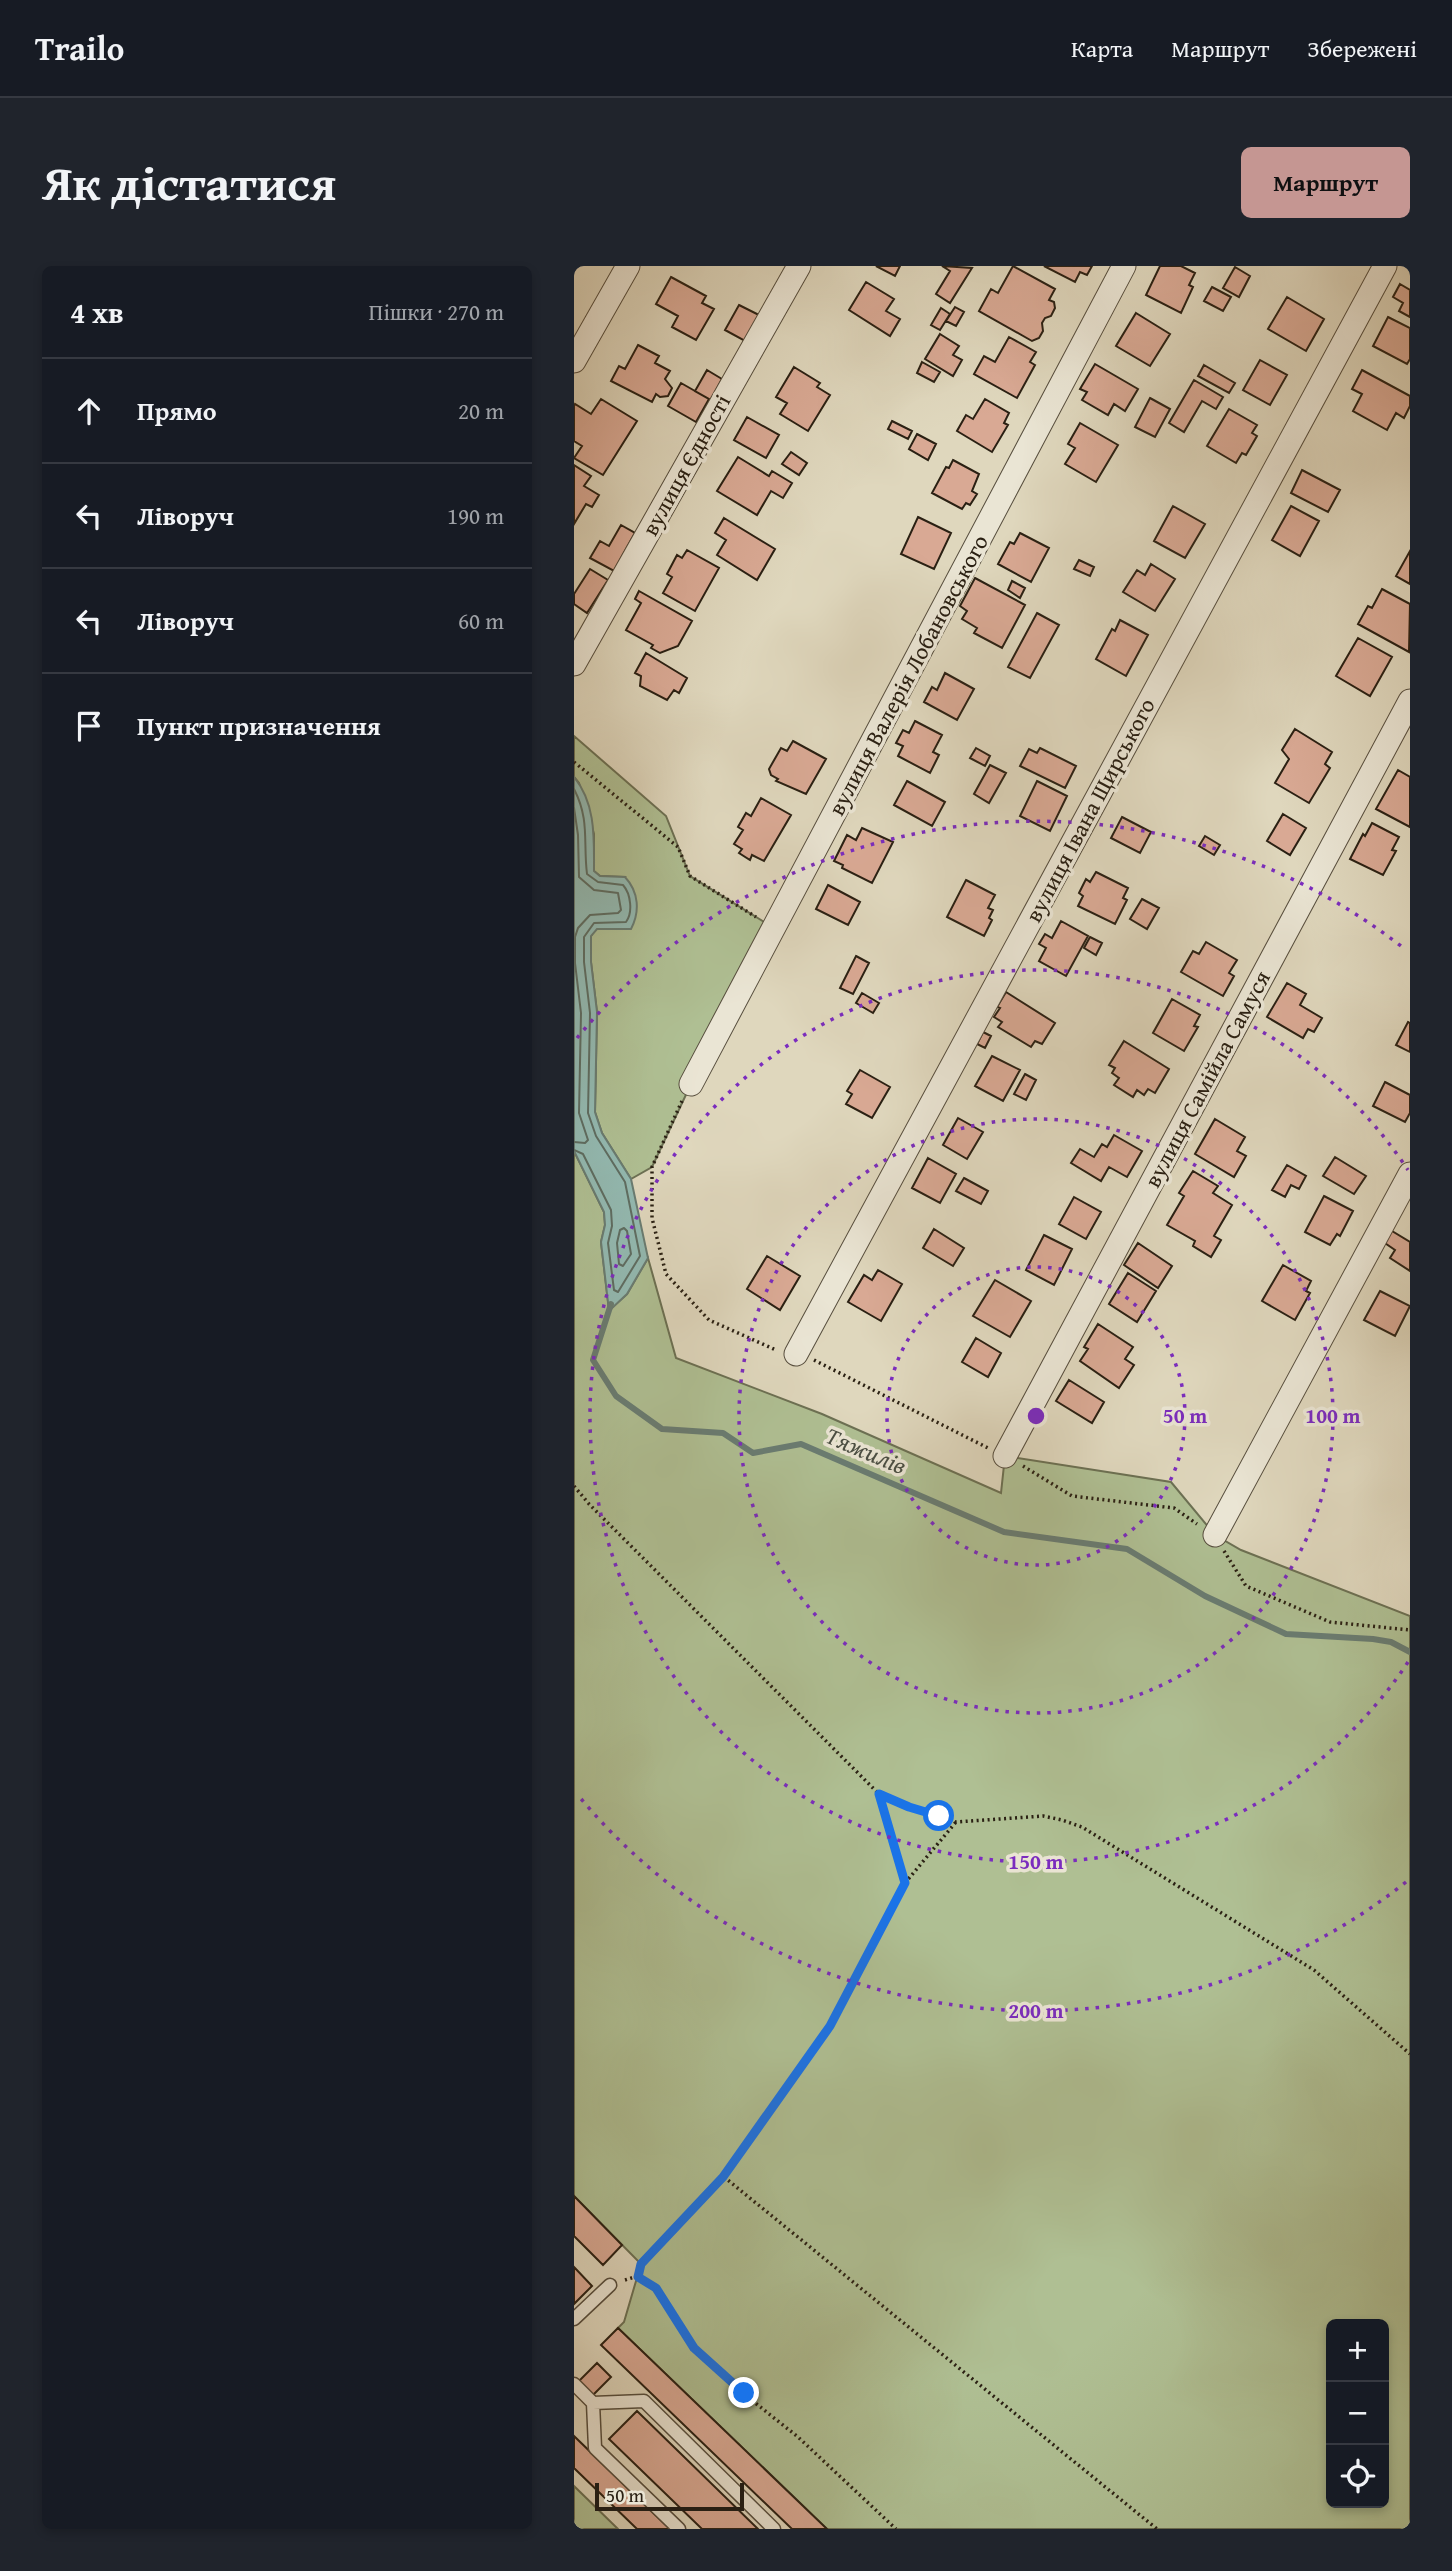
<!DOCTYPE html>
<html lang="uk">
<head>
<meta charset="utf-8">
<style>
	body { margin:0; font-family:"Gentium Book Plus",serif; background:#20242c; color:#f1f3f6 }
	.controls { position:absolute; right:21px; bottom:21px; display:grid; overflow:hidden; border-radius:10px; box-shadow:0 4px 10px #0003 }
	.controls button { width:63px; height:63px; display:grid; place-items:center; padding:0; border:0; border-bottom:2px solid #363941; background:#171b24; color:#f1f3f6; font:35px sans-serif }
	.scale { position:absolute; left:21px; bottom:18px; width:149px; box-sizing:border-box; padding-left:7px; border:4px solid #2a2013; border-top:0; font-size:19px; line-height:24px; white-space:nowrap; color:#2a2013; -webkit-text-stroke:5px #eae5d4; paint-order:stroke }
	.stop { position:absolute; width:21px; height:21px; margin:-16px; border:5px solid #1a73e8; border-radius:50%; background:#fff }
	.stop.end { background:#1a73e8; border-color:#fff; box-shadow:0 2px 7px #0008 }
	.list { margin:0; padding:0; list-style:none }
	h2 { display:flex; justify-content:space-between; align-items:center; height:91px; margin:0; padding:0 28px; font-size:30px }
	h2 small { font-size:23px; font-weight:400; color:#9ea1a6 }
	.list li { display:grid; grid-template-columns:46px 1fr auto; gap:21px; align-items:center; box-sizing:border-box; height:105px; padding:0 28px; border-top:2px solid #363941 }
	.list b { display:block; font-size:26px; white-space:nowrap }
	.list em { font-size:23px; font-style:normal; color:#9ea1a6 }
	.icon { flex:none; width:38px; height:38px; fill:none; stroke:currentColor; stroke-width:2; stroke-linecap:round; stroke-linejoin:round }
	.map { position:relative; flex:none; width:836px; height:2263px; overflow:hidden; border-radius:10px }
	header { display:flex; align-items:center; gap:42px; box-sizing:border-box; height:98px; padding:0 35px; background:#171b24; border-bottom:2px solid #363941 }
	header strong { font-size:33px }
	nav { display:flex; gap:38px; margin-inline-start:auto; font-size:24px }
	.intro { display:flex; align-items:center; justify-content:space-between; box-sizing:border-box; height:168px; padding:0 42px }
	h1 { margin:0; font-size:49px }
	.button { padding:18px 32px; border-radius:10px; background:#c59692; color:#111; font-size:24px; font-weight:700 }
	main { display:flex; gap:42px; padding:0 42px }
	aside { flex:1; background:#171b24; border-radius:10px; box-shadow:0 4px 10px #0003 }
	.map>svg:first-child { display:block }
</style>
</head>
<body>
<header>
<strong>Trailo</strong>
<nav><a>Карта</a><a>Маршрут</a><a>Збережені</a></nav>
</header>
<div class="intro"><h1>Як дістатися</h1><a class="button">Маршрут</a></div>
<main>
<aside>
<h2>4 хв<small>Пішки · 270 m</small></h2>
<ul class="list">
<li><svg class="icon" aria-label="ahead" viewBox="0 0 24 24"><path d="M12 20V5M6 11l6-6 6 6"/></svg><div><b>Прямо</b></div><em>20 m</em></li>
<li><svg class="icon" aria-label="left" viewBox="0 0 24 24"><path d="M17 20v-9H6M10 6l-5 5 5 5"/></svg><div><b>Ліворуч</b></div><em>190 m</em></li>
<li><svg class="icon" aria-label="left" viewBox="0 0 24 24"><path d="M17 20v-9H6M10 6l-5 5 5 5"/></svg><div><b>Ліворуч</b></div><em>60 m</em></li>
<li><svg class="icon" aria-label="arrive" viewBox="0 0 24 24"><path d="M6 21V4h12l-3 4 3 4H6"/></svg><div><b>Пункт призначення</b></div></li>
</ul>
</aside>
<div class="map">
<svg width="836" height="2263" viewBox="0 0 836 2263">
	<rect width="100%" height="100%" fill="#dfd7bd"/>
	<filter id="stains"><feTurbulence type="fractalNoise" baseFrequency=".00286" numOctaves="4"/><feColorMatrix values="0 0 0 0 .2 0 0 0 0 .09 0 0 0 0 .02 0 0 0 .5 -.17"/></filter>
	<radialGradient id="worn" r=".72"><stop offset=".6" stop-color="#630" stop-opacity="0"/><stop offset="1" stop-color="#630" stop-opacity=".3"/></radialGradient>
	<!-- green -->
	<path fill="#afbf93" stroke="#6c7053" stroke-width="2" fill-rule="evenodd" d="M 0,470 L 92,550 L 116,610 L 200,662 L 117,818 L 78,901 L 57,913 L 28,867 L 21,846 L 23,746 L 17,696 L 17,670 L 51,611 L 26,610 L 20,605 L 20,568 L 5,517 L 0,511 Z
		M 0,885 L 30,946 L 31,959 L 27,976 L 35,1044 L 53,1028 L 74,992 L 102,1092 L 248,1148 L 427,1227 L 431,1190 L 597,1216 L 641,1269 L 667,1284 L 836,1350 L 836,2263 L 253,2263 L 44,2062 L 50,2056 L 67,1998 L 0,1930 ZM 757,2058 L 810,2058 L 810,2237 L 757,2237 Z
		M 0,2220 L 44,2263 L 0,2263 Z"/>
	<!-- water -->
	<path fill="#93bab2" stroke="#697c72" stroke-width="2" d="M 0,511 C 22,538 20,572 20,605 L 26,610 L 51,611 C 65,626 66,646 57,663 L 23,663 L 17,670 L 17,696 L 23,746 L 21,846 L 28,867 L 57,913 L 74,992 L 53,1028 L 35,1045 L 27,976 L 31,959 L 30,946 L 0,885 Z"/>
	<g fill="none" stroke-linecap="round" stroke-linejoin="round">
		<!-- shore -->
		<path stroke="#5e6d62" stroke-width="2" d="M 0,523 C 16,554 9,576 13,608 L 24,616 L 49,619 C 57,628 59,647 52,656 L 20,657 L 10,671 L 10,696 L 16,747 L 14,847 L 22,870 L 51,916 L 66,990 L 44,1026 L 40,1024 L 34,977 L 38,960 L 37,944 L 9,888 L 0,884
			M 0,542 L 4,569 L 5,611 L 20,624 L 44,627 L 47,644 L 44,647 L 16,649 L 4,662 L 1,671 L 1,697 L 7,747 L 5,847 L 14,874 L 11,877 L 0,876
			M 50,962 L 53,965 L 57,988 L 49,1000 L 45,998 L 43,977 L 46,964 Z"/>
		<!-- stream -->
		<path stroke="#697c72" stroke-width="6" d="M 37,1038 L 19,1094 L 42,1130 L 88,1163 L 149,1167 L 179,1187 L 227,1178 L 430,1266 L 553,1283 L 631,1330 L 712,1368 L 799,1373 L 817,1376 L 836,1386"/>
	</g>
	<!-- building -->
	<path fill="#d9a994" stroke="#2a2013" stroke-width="2" d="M 302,0 L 326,0 L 321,10 Z
		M 368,0 L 398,2 L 376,37 L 362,28 L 376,5 Z
		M 439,0 L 481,23 L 475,34 L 480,36 L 481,42 L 477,50 L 471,52 L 468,57 L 469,65 L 465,72 L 458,75 L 405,45 L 417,23 L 424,27 Z
		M 470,0 L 518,0 L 513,9 L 506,6 L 501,16 Z
		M 586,0 L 607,0 L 621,7 L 615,19 L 619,21 L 607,47 L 572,29 Z
		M 661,1 L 676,10 L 665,31 L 649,22 Z
		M 97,11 L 132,30 L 128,37 L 140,43 L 122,74 L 98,61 L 104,50 L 82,38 Z
		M 292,16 L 320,33 L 312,45 L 326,53 L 316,70 L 275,44 Z
		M 826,18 L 836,24 L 836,51 L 825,45 L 829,37 L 819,31 Z
		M 638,21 L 657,31 L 649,45 L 630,35 Z
		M 713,31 L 750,53 L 732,85 L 694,63 Z
		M 165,39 L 185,49 L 171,75 L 151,64 Z
		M 381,41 L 390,46 L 382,60 L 372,55 Z
		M 367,42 L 376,48 L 366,64 L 357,59 Z
		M 562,47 L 596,68 L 576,100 L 542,80 Z
		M 814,51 L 836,62 L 836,93 L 833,98 L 799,80 Z
		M 366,68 L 385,80 L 379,89 L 388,94 L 379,110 L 351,93 Z
		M 435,71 L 462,86 L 456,96 L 461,99 L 443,132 L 400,108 L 410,90 L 421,96 Z
		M 64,79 L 85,90 L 81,97 L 96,105 L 91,113 L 98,122 L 94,130 L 86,131 L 82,128 L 78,136 L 37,115 L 45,100 L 51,103 Z
		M 686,94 L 713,109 L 696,139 L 669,124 Z
		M 348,96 L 366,106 L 360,116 L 343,107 Z
		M 521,98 L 564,123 L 551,145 L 540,138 L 534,149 L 508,134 L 513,126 L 506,123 Z
		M 630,99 L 661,117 L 655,127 L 624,110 Z
		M 220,101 L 246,117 L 243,121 L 256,129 L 234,165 L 206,148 L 213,137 L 202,131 Z
		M 133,104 L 148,113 L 137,134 L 121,125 Z
		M 788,104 L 836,130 L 836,140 L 830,152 L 822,147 L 813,164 L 779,145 L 788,128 L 778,123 Z
		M 620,114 L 649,131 L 642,143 L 628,135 L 610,166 L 595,157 Z
		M 107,117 L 135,133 L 122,156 L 94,140 Z
		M 576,132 L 596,143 L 581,171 L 561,161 Z
		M 27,133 L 63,155 L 29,209 L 0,192 L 8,180 L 0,175 L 0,140 L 1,138 L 17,148 Z
		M 411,133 L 435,147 L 430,157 L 434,159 L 418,186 L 383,165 L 392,149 L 399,153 Z
		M 655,143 L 683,159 L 678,167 L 683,170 L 672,189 L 668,187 L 662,197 L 633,180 Z
		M 173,151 L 205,169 L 192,192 L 160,174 Z
		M 318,155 L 338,165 L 334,173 L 314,163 Z
		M 506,157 L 544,179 L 522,216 L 491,198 L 501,182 L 494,178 Z
		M 343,168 L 362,178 L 354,194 L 335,183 Z
		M 217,186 L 233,197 L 225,209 L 208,198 Z
		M 164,191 L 195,210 L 198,205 L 218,217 L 209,232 L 197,225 L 183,249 L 143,225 Z
		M 379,194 L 405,208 L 398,225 L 403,228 L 396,239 L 392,237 L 388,243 L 358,227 L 372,201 L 375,202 Z
		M 0,199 L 17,210 L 10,220 L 25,229 L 18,241 L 12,238 L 0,258 Z
		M 728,204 L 766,224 L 754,246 L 717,227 Z
		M 599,240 L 631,258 L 611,292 L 580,275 Z
		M 717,240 L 745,255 L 726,290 L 698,274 Z
		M 344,251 L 377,267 L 360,303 L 327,288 Z
		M 150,252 L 201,283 L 183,314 L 143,289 L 152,274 L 141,267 Z
		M 47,259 L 61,267 L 40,305 L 16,292 L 26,275 L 35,280 Z
		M 446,267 L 475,282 L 457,316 L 424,298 L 436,276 L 440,278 Z
		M 113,284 L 145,302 L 121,345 L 89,327 L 98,311 L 93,308 L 103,289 L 108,292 Z
		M 836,285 L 836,318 L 822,310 Z
		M 505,294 L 520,301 L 516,310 L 500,303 Z
		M 577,298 L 601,313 L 581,345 L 549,326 L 563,304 L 571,309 Z
		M 16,303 L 34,314 L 13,347 L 0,338 L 0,328 Z
		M 401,312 L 451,339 L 428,382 L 400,367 L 403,362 L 388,353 L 393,345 L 386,340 Z
		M 438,315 L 451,322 L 446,332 L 434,324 Z
		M 808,323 L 836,338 L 835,386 L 784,358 L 794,340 L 798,342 Z
		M 65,325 L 118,355 L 104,380 L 86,387 L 77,382 L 79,379 L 52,364 L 67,337 L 61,333 Z
		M 463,347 L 485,359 L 456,412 L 434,401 Z
		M 546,354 L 574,369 L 552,410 L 522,393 L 538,363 L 541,365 Z
		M 784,372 L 818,391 L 796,430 L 762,410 Z
		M 72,387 L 113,412 L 105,427 L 100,424 L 93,434 L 66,420 L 67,410 L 61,407 Z
		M 371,407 L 400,423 L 383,454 L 350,436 L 358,421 L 363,424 Z
		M 341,455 L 368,469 L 359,486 L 365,489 L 356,507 L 324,490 L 329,480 L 322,477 L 329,464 L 335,467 Z
		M 721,463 L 758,486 L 751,498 L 756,502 L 735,537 L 701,517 L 715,493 L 708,484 Z
		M 219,475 L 252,493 L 232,528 L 202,515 L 204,513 L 197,509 L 195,503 L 207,482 L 213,485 Z
		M 402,482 L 416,490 L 411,500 L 396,492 Z
		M 466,482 L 502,500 L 491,522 L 446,500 L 455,483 L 463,487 Z
		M 416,499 L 432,507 L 415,537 L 400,528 Z
		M 824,504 L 836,511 L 836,561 L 802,543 Z
		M 333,515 L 371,536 L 358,560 L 320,539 Z
		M 463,515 L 493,530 L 476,565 L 446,550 Z
		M 187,532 L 217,549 L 190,595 L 178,589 L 176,594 L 165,587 L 168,583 L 160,578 L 169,564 L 164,561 L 172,547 L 177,550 Z
		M 709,548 L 732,562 L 716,589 L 693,575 Z
		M 548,551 L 577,566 L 566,587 L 537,572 Z
		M 798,557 L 825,571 L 818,584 L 822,585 L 809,609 L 776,593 L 789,568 L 791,570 Z
		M 288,562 L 319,576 L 298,617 L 268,602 L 269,599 L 260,595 L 273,569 L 282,574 Z
		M 631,570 L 646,579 L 640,589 L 625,580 Z
		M 522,606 L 554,622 L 549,632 L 553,634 L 541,658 L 504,640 L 509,630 L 505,627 L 512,613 L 516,616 Z
		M 392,614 L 421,629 L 414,642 L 419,644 L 415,652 L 418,654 L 410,670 L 373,651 Z
		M 254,619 L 286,636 L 274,659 L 242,643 Z
		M 568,633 L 585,642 L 573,663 L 556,653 Z
		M 487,655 L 514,670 L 492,710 L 465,695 L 472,682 L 465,678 L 471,668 L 478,672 Z
		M 516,671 L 528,677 L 522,689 L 510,682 Z
		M 632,676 L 663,694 L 655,707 L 660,710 L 649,730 L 607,706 L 619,685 L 625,688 Z
		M 282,690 L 295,697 L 279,728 L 266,722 Z
		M 713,717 L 732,728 L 726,739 L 748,752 L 740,766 L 734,763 L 729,772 L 693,751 Z
		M 432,726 L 481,757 L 468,778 L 461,775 L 457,781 L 424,761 L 428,756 L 420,751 L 426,742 L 423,741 Z
		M 288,727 L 305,737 L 299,747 L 282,737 Z
		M 598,733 L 626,749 L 620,760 L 624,761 L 610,785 L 579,767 Z
		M 834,756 L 836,757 L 836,786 L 822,779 Z
		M 409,766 L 417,770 L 411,782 L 403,778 Z
		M 550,775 L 595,803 L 581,827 L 574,823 L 570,829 L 563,824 L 559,831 L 540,819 L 545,812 L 538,807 L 541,802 L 535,799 Z
		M 418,790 L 446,804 L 429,835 L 401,820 Z
		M 286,804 L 316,821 L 298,852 L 272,838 L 278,828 L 273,825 Z
		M 451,808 L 462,814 L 452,834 L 440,828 Z
		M 811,816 L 836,829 L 836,847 L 831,856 L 799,840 Z
		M 384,852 L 409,866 L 393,893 L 369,879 Z
		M 641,853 L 671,871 L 663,885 L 672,890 L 660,911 L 621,888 Z
		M 540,869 L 568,885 L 553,911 L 535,901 L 527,915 L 497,897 L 506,883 L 520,891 L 528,878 L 533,881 Z
		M 761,891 L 792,910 L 780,928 L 749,910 Z
		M 354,892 L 382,908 L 366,937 L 338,922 Z
		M 713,899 L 732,910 L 725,923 L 717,919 L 711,931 L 698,924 Z
		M 619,905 L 644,920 L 639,927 L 658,939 L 640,970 L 647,974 L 637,991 L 619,980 L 621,975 L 593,959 L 610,930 L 605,927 Z
		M 390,912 L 414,925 L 407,938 L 382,925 Z
		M 750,930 L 779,945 L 766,970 L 763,968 L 756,979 L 731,966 Z
		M 500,931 L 527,946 L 512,973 L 485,958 Z
		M 813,962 L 836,976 L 836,1005 L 816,992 L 821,984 L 805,973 Z
		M 360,963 L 390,982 L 379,1000 L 349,982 Z
		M 470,969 L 498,983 L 480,1019 L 452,1004 Z
		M 564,977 L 598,1000 L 584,1022 L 550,999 Z
		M 193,990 L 226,1010 L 206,1044 L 173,1023 Z
		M 709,999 L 737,1015 L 732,1025 L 736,1027 L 721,1054 L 688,1035 Z
		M 304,1004 L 328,1018 L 307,1055 L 274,1036 L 290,1009 L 298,1014 Z
		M 554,1007 L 582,1025 L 563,1056 L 535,1038 Z
		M 421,1014 L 457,1035 L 436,1071 L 399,1050 Z
		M 806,1025 L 836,1040 L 821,1070 L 790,1054 Z
		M 524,1058 L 559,1081 L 551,1093 L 560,1099 L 545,1122 L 506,1095 L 514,1083 L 510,1081 Z
		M 402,1072 L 427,1087 L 414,1111 L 388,1096 Z
		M 495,1114 L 530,1136 L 518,1157 L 482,1135 Z
		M 0,1930 L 48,1979 L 29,1999 L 0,1970 Z
		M 0,2001 L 18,2020 L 0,2038 Z
		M 44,2062 L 253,2263 L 218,2263 L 27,2079 Z
		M 23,2097 L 37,2111 L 18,2130 L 4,2116 Z
		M 63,2145 L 184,2263 L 128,2263 L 35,2173 Z
		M 0,2170 L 96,2263 L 63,2263 L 0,2202 Z"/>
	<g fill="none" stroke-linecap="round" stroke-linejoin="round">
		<!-- lane casing -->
		<g stroke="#574e3e" stroke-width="15">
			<path id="lane" d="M 0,2053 L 36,2019
				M 0,2118 L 19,2137 L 21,2182 L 105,2263
				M 19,2137 L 70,2135 L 200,2263"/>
		</g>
		<!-- street casing -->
		<g stroke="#574e3e" stroke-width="25">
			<path id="street" d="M 0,95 L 54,0
				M 0,398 L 225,0
				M 117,818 L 550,0
				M 222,1088 L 811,0
				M 431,1190 L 836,435
				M 641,1269 L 836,908"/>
		</g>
		<!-- path -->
		<path stroke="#2a2013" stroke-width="3.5" stroke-dasharray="2 3.5" stroke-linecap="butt" d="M 0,496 L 104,581 L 116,610 L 182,651
			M 108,835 L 78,901 L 78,952 L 92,1008 L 135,1054 L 202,1084
			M 240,1094 L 414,1182
			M 449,1200 L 498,1230 L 600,1242 L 623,1258
			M 0,1220 L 15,1238 L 305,1528
			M 650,1285 L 672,1320 L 756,1356 L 836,1364
			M 331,1617 L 382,1556
			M 150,1911 L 583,2263
			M 64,2010 L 82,2022 L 100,2053 L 120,2082 L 170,2128 L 224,2171 L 322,2263
			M 51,2014 L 64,2010 L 67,1998 L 149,1911 L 256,1760 L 331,1617 L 305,1528 L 335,1541 L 382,1556 L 469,1550 L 488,1554 L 508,1561 L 740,1704 L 836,1788"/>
		<!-- lane -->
		<use href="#lane" stroke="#eae5d4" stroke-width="12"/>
		<!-- street -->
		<use href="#street" stroke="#eae5d4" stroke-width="23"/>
	</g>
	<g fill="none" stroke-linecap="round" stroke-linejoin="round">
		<!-- route -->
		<path stroke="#1a73e8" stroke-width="9" d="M 170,2127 L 120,2082 L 82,2022 L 64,2011 L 67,1998 L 149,1911 L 256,1760 L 331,1617 L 305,1528 L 335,1541 L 365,1550"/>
	</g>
	<!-- distance rings -->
	<g fill="none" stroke="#7b2cbf" stroke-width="3.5" stroke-dasharray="3.5 7">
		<circle cx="462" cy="1150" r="149"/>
		<circle cx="462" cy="1150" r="297"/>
		<path d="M834 1396A446 446 0 1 1 834 904"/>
		<path d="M832 1616A595 595 0 0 1 3 1528M3 772A595 595 0 0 1 832 684"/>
	</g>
	<g text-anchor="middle" stroke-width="7" stroke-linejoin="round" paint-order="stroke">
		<!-- street labels -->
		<g font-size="23" fill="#2a2013" stroke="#eae5d4">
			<text transform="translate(112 199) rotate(-61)" y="8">вулиця Єдності</text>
			<text transform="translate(334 409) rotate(-62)" y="8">вулиця Валерія Лобановського</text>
			<text transform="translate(516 544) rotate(-62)" y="8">вулиця Івана Щирського</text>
			<text transform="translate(633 813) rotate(-62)" y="8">вулиця Самійла Самуся</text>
		</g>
		<!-- water labels -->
		<g font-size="24" font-style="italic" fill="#4a4e43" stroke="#eae5d4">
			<text transform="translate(292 1185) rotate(23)" y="8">Тяжилів</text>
		</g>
	</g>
	<circle cx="462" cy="1150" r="10" fill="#7b2cbf" stroke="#eae5d4" stroke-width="3.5"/>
	<g font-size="21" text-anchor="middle" font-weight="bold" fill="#7b2cbf" stroke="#eae5d4" stroke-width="7" stroke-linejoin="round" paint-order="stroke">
		<text x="611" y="1157">50 m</text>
		<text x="759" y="1157">100 m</text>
		<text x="462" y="1603">150 m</text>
		<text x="462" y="1752">200 m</text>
	</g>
	<rect width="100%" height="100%" filter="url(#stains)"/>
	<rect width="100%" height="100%" fill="url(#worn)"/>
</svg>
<div class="controls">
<button>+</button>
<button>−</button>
<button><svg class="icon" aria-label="locate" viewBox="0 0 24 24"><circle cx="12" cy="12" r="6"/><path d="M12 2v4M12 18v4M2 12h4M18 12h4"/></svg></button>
</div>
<div class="scale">50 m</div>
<div class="stop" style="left:365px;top:1550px"></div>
<div class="stop end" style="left:170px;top:2127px"></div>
</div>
</main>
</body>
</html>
